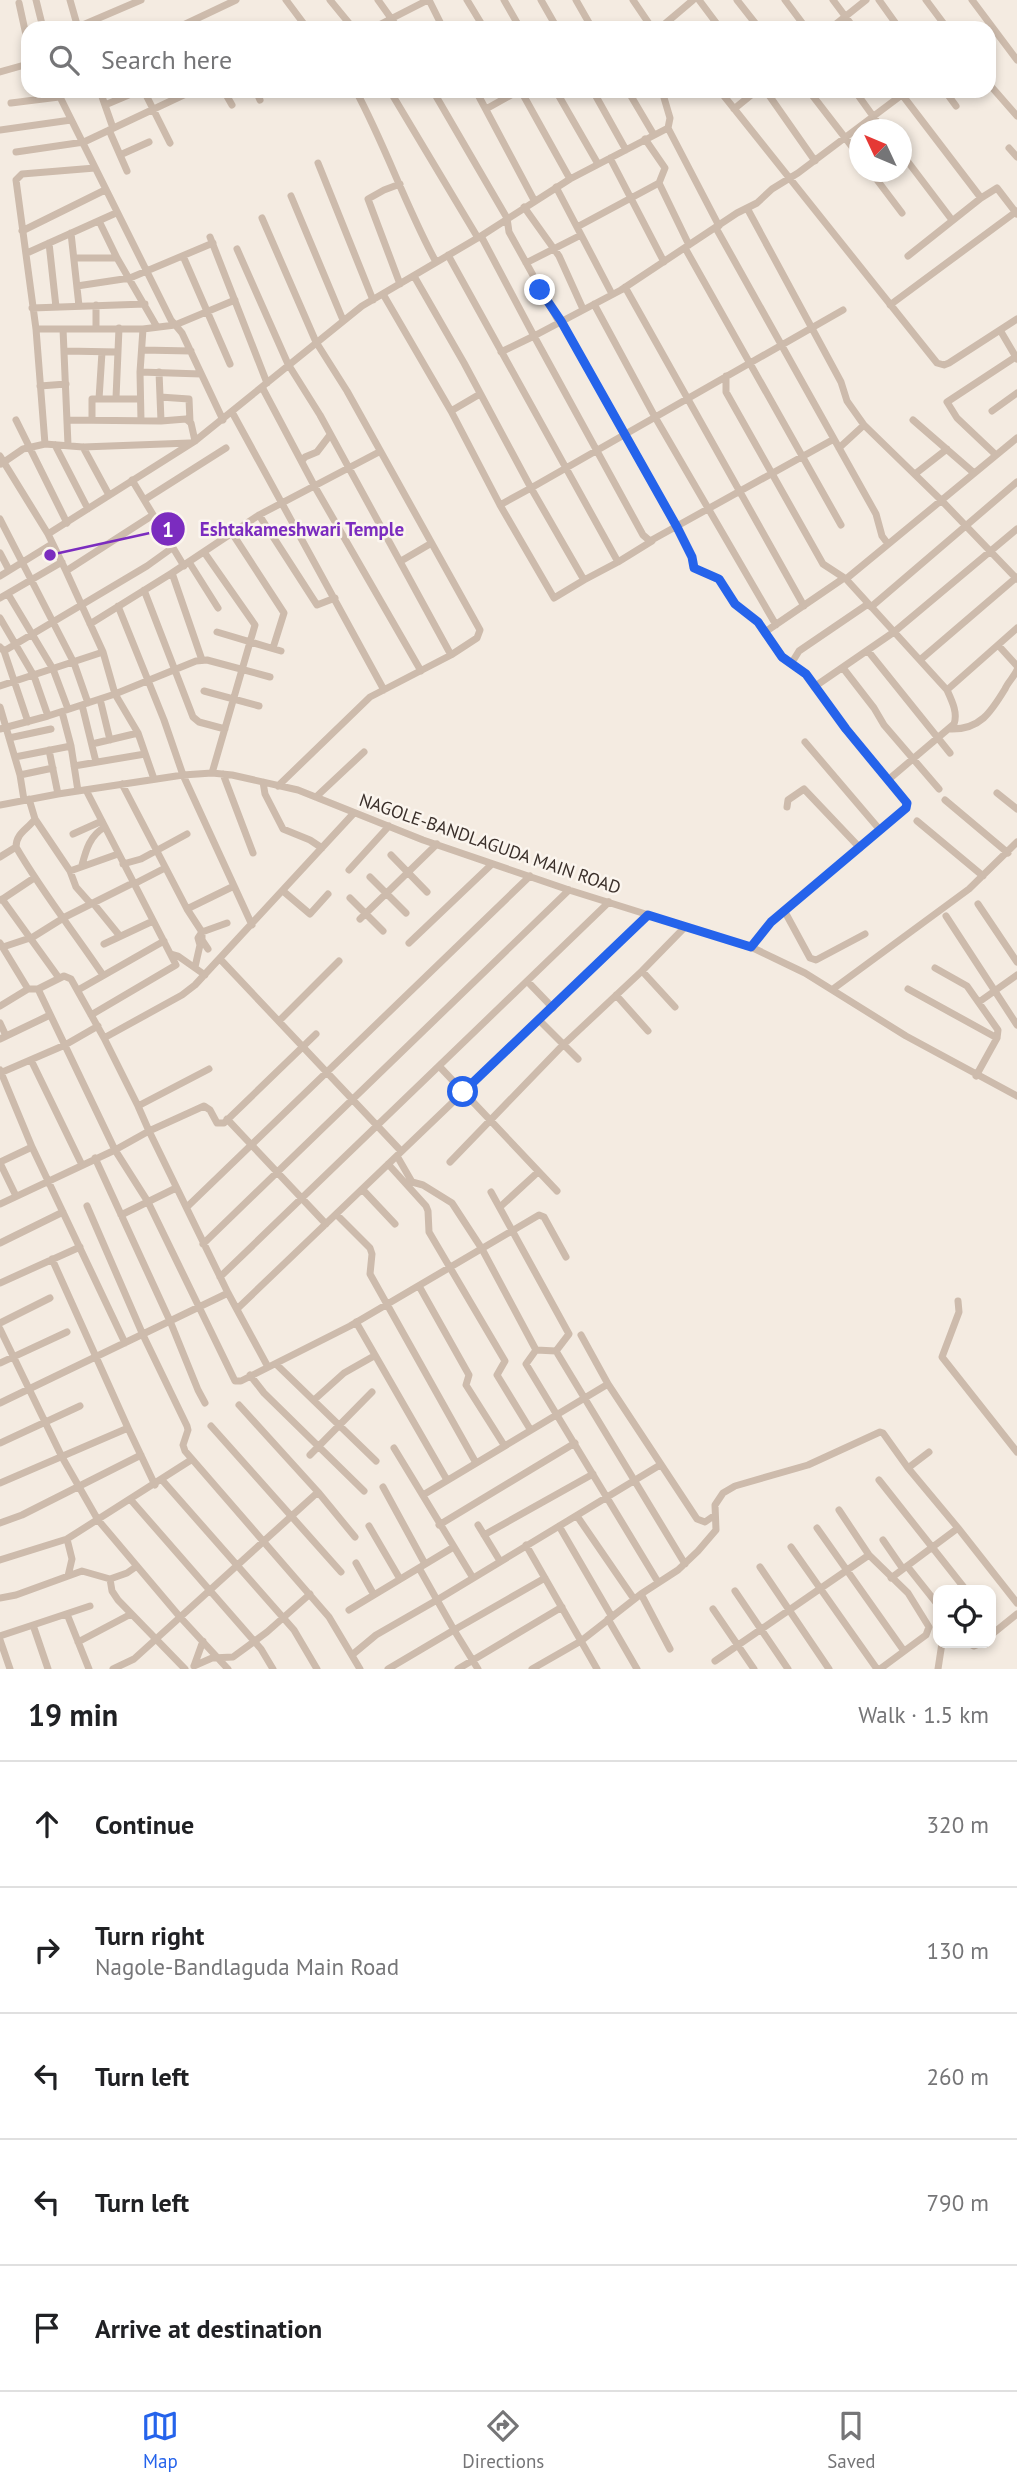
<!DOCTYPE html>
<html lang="en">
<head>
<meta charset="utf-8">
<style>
	body { margin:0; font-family:"PT Sans",sans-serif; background:#f2f2f2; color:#202124 }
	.controls { position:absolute; right:21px; bottom:21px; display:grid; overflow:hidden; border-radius:14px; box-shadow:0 4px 10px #0003 }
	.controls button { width:63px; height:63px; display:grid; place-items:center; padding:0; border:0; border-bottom:2px solid #e0e0e0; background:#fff; color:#202124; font:35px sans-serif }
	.compass { position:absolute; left:849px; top:119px; width:63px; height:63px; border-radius:50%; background:#fff; box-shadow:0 4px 10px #0003; rotate:314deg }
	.stop { position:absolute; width:21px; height:21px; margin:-16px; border:5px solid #2563eb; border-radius:50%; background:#fff }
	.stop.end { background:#2563eb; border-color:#fff; box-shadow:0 2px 7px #0008 }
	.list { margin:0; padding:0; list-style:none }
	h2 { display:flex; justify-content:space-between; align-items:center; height:91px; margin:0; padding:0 28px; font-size:30px }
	h2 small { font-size:23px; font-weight:400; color:#757577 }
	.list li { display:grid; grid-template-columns:46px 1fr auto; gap:21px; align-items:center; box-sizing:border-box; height:126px; padding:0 28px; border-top:2px solid #e0e0e0 }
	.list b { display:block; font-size:26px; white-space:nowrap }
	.list p { margin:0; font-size:23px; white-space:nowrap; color:#757577 }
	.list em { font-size:23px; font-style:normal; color:#757577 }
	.icon { flex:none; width:38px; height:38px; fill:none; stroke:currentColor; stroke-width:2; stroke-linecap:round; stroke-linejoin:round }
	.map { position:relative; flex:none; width:1017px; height:1669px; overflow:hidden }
	.search { position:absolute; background:#fff; box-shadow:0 4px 10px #0003; left:21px; right:21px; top:21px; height:77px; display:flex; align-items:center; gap:18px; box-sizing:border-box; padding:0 24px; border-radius:21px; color:#757577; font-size:26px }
	.sheet { height:721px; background:#fff }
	nav { display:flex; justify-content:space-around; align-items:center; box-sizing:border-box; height:98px; border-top:2px solid #e0e0e0; background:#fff; font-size:19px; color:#757577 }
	nav a { display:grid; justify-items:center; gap:4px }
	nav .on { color:#2563eb }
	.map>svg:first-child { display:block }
</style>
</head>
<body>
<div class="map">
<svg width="1017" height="1669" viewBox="0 0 1017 1669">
	<rect width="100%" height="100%" fill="#f4ebe1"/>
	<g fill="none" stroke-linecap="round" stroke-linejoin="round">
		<!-- minor -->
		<path stroke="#cdbbac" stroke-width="7" d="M 36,0 L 43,28
			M 70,0 L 78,28
			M 286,0 L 307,28
			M 330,0 L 353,28
			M 378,0 L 398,28
			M 429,0 L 443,28
			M 467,0 L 484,28
			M 504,0 L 520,28
			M 541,0 L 557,28
			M 576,0 L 592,28
			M 633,0 L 652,28
			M 699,0 L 720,28
			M 737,0 L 759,28
			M 785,0 L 806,28
			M 833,0 L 854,28
			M 879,0 L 899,28
			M 926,0 L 947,28
			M 972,0 L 1017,60
			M 19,3 L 28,44
			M 78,27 L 141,0
			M 177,28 L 236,0
			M 373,28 L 428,0
			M 660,28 L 693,0
			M 831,28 L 866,0
			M 0,72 L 28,64
			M 989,84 L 1017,116
			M 57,91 L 171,320 L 182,333 L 223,420
			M 100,91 L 113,128
			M 144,91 L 170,143
			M 224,91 L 232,105
			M 256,91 L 260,100
			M 356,91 C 386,147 406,207 436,262
			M 390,91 L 478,238
			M 433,91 L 507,218 L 509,232 L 559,322
			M 476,91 L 534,200
			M 521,91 L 570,179
			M 556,91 L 598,164
			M 593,91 L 626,150
			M 628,91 L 654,135
			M 720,91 L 937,363 L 944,365 L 949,363 L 1017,319
			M 766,91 L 815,161
			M 809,91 L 860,157
			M 855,91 L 883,130
			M 945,91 L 956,106
			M 900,92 L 981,198 L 997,188 L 1017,214
			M 11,103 L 59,97
			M 105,105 L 138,91
			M 486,109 L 518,91
			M 734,109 L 756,91
			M 668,128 L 719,226
			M 0,130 L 71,120
			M 109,130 L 127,171
			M 1009,148 L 1017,157
			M 16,152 L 84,142 L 192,91
			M 902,154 L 952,220
			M 120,155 L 149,142
			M 610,158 L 664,262
			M 318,163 L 373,300
			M 871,172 L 902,213
			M 659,183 L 689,245
			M 400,184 L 384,190 L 368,199 L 400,284
			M 556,187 L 612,294
			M 291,196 L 343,320
			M 524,207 L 559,256 L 583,309
			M 747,208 L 841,382 L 847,401 L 864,425 L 941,500 L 1017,579
			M 262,218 L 316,342 L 347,391 L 480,630 L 477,638 L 451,655 L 370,697 L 278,786
			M 99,221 L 117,258 L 157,327
			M 577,227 L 659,183 L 665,168 L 645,139
			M 716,228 L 876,514 L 882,536 L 888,544
			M 22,231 L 105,190
			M 71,233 L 79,306
			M 481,236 L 534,336 L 501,352
			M 210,237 L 267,383
			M 49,243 L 56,307
			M 685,248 L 841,525
			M 237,249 L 288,364 L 320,415 L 451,655
			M 27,253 L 116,213
			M 448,255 L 618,562 L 584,580 L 531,488 L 500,505
			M 183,256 L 230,364
			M 908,256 L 981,198
			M 74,258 L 117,258
			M 526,263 L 581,235
			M 414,276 L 464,363 L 531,488 L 843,310
			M 77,286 L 130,278 L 213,243
			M 625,287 L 804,606
			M 383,294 L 451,411 L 500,505 L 554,598 L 584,580
			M 594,304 L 655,417 L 776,625
			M 96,305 L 96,328
			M 890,305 L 1017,211
			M 32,308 L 145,304
			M 561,321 L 677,527 L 692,557 L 694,568 L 719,579 L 735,604 L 758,622 L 782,657 L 806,674 L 846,729 L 907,803 L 906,808 L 771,922 L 751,947
			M 36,329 L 143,329 L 175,325 L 235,300
			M 63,329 L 68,445
			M 1000,330 L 1017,359
			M 142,350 L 191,351
			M 65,351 L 118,352
			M 140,372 L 201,374
			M 159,372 L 161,421
			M 726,376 L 726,392 L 823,564 L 846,579 L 947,690 C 952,701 958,713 954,724 L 888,780
			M 40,386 L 66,384
			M 262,387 L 315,487 L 421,671
			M 160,397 L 189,399 L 190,422
			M 116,398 L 119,328
			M 99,399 L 102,352
			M 451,411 L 480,394
			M 992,411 L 1017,393
			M 232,412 L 384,690
			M 16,420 L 67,523
			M 68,420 L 161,421 L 186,419 L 191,423 L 195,441
			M 92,420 L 92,399 L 140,399
			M 913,420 L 974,473
			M 141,421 L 140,372 L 143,329
			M 834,439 L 650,541 L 643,535 L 534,336 L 621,290 L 737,213 L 757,203 L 772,189 L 798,173 L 907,91
			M 45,444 L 36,329 L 16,180 L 22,174 L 95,168
			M 55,445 L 88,509
			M 83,447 L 109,495
			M 839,448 L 864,425
			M 996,455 L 957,418 L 947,402 L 1017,356
			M 0,456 L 48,534 L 66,571 L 103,652 L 115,694 L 138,733 L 154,779
			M 302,461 L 305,457 L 317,452 L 330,435
			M 1,464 L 23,449 L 45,444 L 83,447 L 190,443
			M 915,474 L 947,449
			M 132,480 L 184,566
			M 144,500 L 226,448
			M 259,515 L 317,605 L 335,598
			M 0,519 L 74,663 L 88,703
			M 232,533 L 284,613 L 273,648
			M 48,534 L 195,441 L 362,306 L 481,236 L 570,179 L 668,128 L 670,118 L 662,91
			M 204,552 L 255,625 L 212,773
			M 0,553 L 9,570
			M 401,561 L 430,544
			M 189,562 L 218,608
			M 618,562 L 652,541
			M 66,571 L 153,515
			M 172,573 L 259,515 L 379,452
			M 0,576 L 52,544
			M 846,579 L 1017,438
			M 144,590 L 193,717 L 199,722 L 225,729
			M 8,594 L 53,669 L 68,709
			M 0,598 L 62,562
			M 118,606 L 164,720 L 183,775 L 252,925
			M 871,607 L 1017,482
			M 0,618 L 34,676 L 48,716
			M 90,624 L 172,573 L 202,660
			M 217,632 L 281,651
			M 765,632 L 844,578
			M 998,645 L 1017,666
			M 0,647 L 4,651 L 28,722
			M 4,651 L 147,566 L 172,548
			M 868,651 L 950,753
			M 920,660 L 1017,577
			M 791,664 L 799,651 L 868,604
			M 843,668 L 874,708 L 884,725 L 939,789
			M 0,686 L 103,652
			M 814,687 L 894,632 L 1017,529
			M 947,690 L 1017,628
			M 204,691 L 259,706
			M 100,699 L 110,740
			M 82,705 L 96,762
			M 0,707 L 20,775 L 24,800
			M 62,712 L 71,746 L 78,791
			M 0,729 L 48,716 L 115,694 L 196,661 L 207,660 L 270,677
			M 950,729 C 980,730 991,712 1005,689 C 1008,682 1014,677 1017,670
			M 9,738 L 51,729
			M 805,742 L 880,830
			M 92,744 L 138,733
			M 49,750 L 58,794
			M 15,757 L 71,746
			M 74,766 L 145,754
			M 223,774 L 253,853
			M 20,775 L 53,768
			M 263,782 L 265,794 L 283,829 L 310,840 L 322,848
			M 122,784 L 187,909 L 202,932 L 202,940 L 208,949
			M 86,790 L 176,965 L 91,1015
			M 997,793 L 1017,809
			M 316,797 L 364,752
			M 29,799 L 35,819 C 28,829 16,833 16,847 C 42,892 74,932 103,975
			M 945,800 L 1008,853
			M 0,805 L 58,794 L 183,775 L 212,773 L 232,775 L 298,790 L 423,840 L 569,890 L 751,947 L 805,973 L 906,1036 L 1017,1096
			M 787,807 L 788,800 L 804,789 L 860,848
			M 35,819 L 70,871 L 118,854
			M 917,821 L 983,876
			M 73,834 L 102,821
			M 391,855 L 427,892
			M 0,857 L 16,847
			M 123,864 L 141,859 L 187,834
			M 82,865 C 86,850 90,835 105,827
			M 349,870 L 389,826
			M 70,871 L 76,887 L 91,904
			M 370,877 L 406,913
			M 134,884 L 165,868
			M 283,891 L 310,914 L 328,894
			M 350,898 L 383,931
			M 2,899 L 59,978
			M 1,900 L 34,878
			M 93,903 L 119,935
			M 978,904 L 1017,962
			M 187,909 L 234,886
			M 785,912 L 810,958 L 816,960 L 865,934
			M 946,916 L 1017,1025
			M 360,919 L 437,844
			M 0,943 L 28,989 L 38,989 L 64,976 L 71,979 L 104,1038 L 182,995 L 195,985 L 354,813
			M 409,943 L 492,864
			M 104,944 L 153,921
			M 3,947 L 33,937 L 65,917 L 133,883
			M 171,954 L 178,956 L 205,975
			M 220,959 L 401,1151
			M 195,967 L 200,945 L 198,938 L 202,932 L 227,923
			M 935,968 L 967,986 L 998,1030 L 997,1038 L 976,1076
			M 642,971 L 675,1007
			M 528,982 L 553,1008
			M 38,989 L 115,1150 L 148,1202 L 235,1381 L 241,1381 L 350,1326 L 539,1215 L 544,1217 L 566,1257
			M 833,989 L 969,889 L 1017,842
			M 908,989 L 997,1038
			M 78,990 L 164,941
			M 616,995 L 648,1031
			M 979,1002 L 1017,975
			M 0,1006 L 28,989
			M 279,1021 L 339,961
			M 540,1021 L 578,1059
			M 0,1023 L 6,1036
			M 104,1038 L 138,1106 L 209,1069
			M 0,1039 L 50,1015
			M 31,1060 L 82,1165
			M 439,1066 L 557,1191
			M 0,1070 L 32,1147 L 125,1343
			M 0,1073 L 65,1045 L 98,1026
			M 227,1119 L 326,1224
			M 397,1156 L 412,1182 L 423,1185 L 452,1203 L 482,1249 L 536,1350 L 526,1364 L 658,1582
			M 95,1158 L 170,1321 L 198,1390 L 205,1403
			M 0,1162 L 32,1147
			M 450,1162 L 563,1045 L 642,971 L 685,927
			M 0,1163 L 16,1196
			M 388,1164 L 426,1206 L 428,1211 L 429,1232 L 505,1361 L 497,1375 L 530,1429
			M 363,1190 L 395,1224
			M 491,1192 L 569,1334 L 556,1351
			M 0,1204 L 115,1150 L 149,1131 L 138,1106
			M 87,1206 L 143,1335 L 187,1426 L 188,1430 L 183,1445 L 185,1451 L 329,1617 L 360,1669
			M 187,1207 L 530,876
			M 500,1207 L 538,1172
			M 121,1215 L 176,1188
			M 337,1215 L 370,1248 L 372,1254 L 370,1274 L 476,1463
			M 0,1243 L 63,1212
			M 203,1244 L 569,890
			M 220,1277 L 609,902
			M 0,1283 L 80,1247
			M 419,1286 L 469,1375 L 466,1385 L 504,1445
			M 958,1301 L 959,1312 L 942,1357 L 1017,1452
			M 237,1309 L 648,915
			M 356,1322 L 447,1480
			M 0,1323 L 50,1298
			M 0,1329 L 62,1457 L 98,1520 L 180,1617 L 228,1669
			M 581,1335 L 608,1384 L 697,1519 L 705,1522 L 715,1515
			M 536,1350 L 556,1351
			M 556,1351 L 685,1564
			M 0,1363 L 67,1332
			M 276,1364 L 376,1461
			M 268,1367 L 228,1293 L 149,1131 L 204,1106 L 210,1110 L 217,1123 L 224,1123 L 316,1034
			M 250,1375 L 264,1393 L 364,1491
			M 314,1400 L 344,1373 L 374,1356
			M 0,1403 L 228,1293
			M 239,1405 L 318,1492 L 355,1537
			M 211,1426 L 341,1572
			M 128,1428 L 155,1485
			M 0,1443 L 80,1406
			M 394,1448 L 473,1578
			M 310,1455 L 372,1392
			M 908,1468 L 929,1452
			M 162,1480 L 294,1630 L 317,1669
			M 879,1480 L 966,1590
			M 0,1483 L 128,1428 L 52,1259
			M 383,1487 L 425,1564
			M 423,1495 L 608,1384
			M 130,1499 L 261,1649 L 273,1669
			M 839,1510 L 869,1555 L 908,1593 L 929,1627 L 926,1635 L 880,1669
			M 577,1516 L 634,1599
			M 0,1523 L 22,1515 L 141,1455
			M 439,1525 L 575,1443
			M 478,1525 L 500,1561
			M 369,1526 L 400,1579
			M 559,1526 L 612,1617
			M 817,1528 L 904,1651
			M 484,1535 L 593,1474
			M 67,1539 L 72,1559 L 68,1576
			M 883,1540 L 903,1569
			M 526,1545 L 597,1669
			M 791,1547 L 877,1669
			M 0,1560 L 67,1539 L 191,1460
			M 356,1563 L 374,1595
			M 907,1566 L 938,1605
			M 760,1567 L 829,1669
			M 891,1578 L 958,1528
			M 110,1579 L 112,1591 L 118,1600 L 185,1669
			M 735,1591 L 788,1669
			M 641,1594 L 670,1649
			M 0,1598 L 16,1595 L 82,1571 L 110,1579 L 127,1573 L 137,1566
			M 713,1609 L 754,1669
			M 349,1610 L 452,1548
			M 67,1614 L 89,1669
			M 608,1619 L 637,1669
			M 33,1625 L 90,1606
			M 991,1635 L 1017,1614
			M 0,1636 L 33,1625 L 48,1669
			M 0,1640 L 10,1669
			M 78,1642 L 131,1614
			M 968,1643 L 974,1646 L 982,1643
			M 352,1655 L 376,1635 L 437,1600 L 419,1568
			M 715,1661 L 869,1555
			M 194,1666 L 212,1658 L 233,1657 L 267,1632 L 310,1594
			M 194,1666 L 203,1641
			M 113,1669 L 134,1659 L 318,1492
			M 388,1669 L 454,1630 L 437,1600 L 660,1465
			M 458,1669 L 562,1607
			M 478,1669 L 454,1630 L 545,1578
			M 532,1669 L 581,1641 L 641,1594 L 678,1570 L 698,1551 L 716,1530 L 715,1505 L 723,1493 L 735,1486 L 808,1465 L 880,1432 L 883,1433 L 908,1468 L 958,1528 L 1017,1603
			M 938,1669 L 942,1643"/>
	</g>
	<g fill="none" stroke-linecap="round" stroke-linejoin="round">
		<!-- route -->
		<path stroke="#2563eb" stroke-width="9" d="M 463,1092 L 648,915 L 751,947 L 771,922 L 906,808 L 907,803 L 846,729 L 806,674 L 782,657 L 758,622 L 735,604 L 719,579 L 694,568 L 692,557 L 677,527 L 561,321 L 540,290"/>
	</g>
	<g text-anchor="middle" stroke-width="5" stroke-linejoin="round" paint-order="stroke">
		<!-- street labels -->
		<g font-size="18" fill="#3b302b" stroke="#fbf5ee">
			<text transform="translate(490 844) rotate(19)" y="6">NAGOLE-BANDLAGUDA MAIN ROAD</text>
		</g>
	</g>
	<!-- callouts -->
	<path fill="none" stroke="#7b2cbf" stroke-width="2.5" d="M50 555L168 529"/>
	<g fill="#7b2cbf" stroke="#fbf5ee" stroke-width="2.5">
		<circle cx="50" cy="555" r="7"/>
		<circle cx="168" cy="529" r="18"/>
	</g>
	<g font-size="21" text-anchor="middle" font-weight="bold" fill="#fff">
		<text x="168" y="537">1</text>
	</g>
	<g font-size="19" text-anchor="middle" font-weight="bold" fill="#7b2cbf" stroke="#fbf5ee" stroke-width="5" stroke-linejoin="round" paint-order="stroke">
		<text x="302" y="536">Eshtakameshwari Temple</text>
	</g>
</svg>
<div class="controls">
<button><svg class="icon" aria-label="locate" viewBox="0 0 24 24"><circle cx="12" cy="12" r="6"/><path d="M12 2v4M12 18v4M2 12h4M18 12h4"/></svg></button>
</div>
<svg class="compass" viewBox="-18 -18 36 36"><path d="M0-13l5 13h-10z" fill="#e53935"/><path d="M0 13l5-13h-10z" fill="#757577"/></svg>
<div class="stop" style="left:463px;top:1092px"></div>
<div class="stop end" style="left:540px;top:290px"></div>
<div class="search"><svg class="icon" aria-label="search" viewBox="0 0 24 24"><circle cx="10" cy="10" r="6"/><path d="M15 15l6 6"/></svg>Search here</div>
</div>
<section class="sheet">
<h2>19 min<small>Walk · 1.5 km</small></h2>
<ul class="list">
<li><svg class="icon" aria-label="ahead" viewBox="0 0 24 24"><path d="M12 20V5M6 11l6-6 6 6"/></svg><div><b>Continue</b></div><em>320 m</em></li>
<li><svg class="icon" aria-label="right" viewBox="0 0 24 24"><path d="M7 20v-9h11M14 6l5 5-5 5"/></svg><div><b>Turn right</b><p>Nagole-Bandlaguda Main Road</p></div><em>130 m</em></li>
<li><svg class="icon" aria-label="left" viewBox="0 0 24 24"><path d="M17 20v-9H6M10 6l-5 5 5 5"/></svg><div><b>Turn left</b></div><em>260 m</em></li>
<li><svg class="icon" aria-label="left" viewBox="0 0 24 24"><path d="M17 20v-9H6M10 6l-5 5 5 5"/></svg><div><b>Turn left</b></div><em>790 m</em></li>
<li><svg class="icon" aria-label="arrive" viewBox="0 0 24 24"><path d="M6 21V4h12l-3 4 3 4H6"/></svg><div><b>Arrive at destination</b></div></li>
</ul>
</section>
<nav>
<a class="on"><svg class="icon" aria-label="map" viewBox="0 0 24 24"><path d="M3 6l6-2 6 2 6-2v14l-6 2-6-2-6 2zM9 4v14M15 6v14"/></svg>Map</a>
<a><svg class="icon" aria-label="directions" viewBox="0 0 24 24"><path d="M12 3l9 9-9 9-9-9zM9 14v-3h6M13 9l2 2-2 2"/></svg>Directions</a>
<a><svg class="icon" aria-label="saved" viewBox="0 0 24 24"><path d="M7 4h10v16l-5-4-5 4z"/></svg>Saved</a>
</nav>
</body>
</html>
